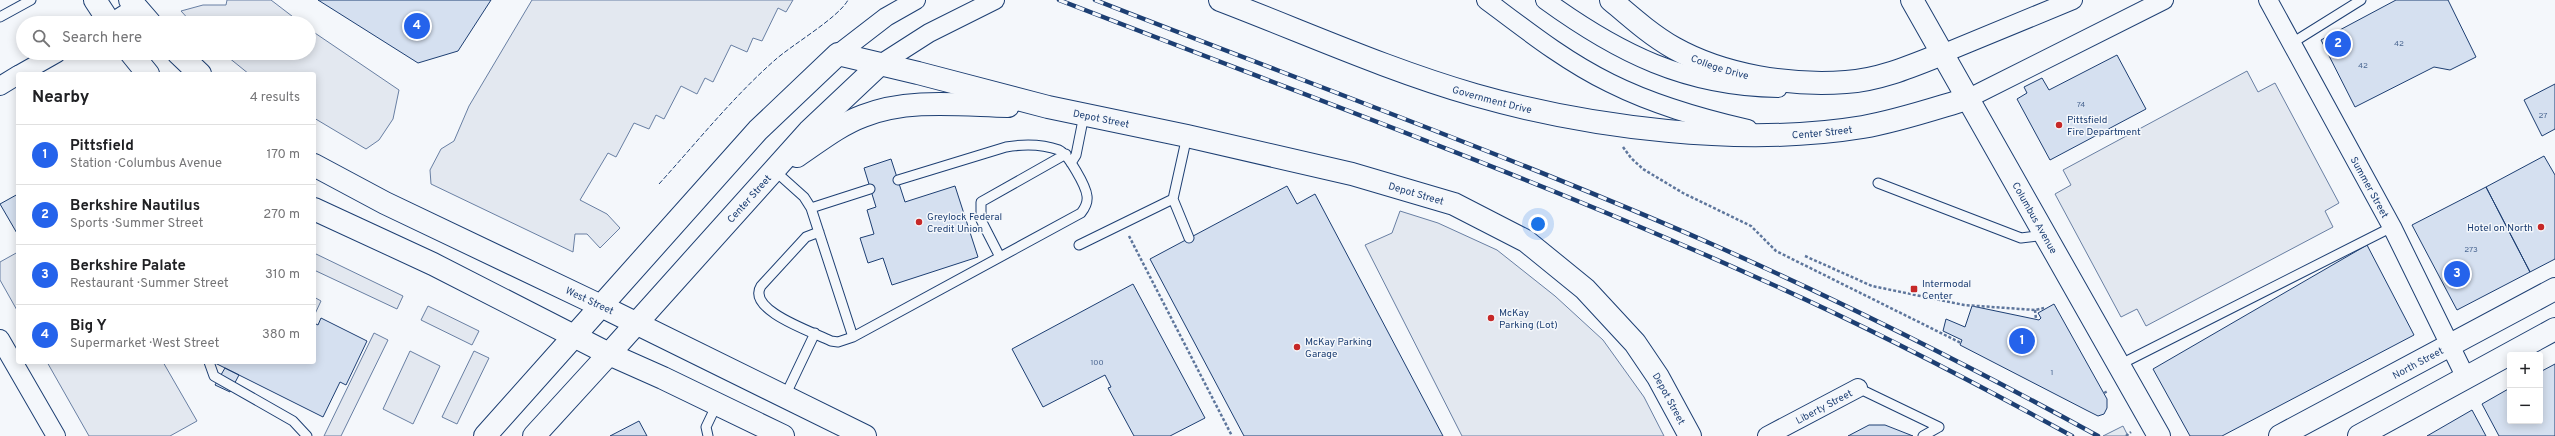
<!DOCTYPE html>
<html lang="en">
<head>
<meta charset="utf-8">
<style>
	body { margin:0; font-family:Overpass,sans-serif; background:#f6f6f6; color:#202124 }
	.controls { position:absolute; right:12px; bottom:12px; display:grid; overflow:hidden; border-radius:4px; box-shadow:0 2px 10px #0003 }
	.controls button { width:36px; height:36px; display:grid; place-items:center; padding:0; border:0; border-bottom:1px solid #e0e0e0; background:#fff; color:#202124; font:20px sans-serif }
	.you { position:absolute; left:1538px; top:224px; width:14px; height:14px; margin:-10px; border:3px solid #fff; border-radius:50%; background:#1a73e8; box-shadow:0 0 0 6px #1a73e833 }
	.badge { display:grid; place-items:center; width:26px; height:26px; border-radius:50%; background:#2563eb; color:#fff; font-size:13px; font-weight:700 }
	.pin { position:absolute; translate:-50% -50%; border:2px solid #fff; box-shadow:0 1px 4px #0006 }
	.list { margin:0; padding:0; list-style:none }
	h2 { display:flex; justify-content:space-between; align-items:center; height:52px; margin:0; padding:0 16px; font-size:17px }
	h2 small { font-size:13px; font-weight:400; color:#757577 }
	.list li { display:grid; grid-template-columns:26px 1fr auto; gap:12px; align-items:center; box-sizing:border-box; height:60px; padding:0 16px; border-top:1px solid #e0e0e0 }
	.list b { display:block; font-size:15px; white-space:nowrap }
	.list p { margin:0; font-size:13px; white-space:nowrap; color:#757577 }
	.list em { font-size:13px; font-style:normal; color:#757577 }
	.icon { flex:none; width:22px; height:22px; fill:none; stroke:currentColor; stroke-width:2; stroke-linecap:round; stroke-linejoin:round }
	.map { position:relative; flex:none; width:2555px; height:436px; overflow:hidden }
	.search { position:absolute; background:#fff; box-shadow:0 2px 10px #0003; left:16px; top:16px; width:300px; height:44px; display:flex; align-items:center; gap:10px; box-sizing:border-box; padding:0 14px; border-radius:22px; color:#757577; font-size:15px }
	.panel { position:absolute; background:#fff; box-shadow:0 2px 10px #0003; left:16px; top:72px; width:300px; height:292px; border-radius:4px }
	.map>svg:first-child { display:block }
</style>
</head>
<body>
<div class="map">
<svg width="2555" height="436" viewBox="0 0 2555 436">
	<rect width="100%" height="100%" fill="#f4f7fb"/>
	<!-- green -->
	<path fill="#e3e9f0" stroke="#687fa3" d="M 2123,426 L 2128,436 L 2103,436 Z"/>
	<!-- parking -->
	<path fill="#e3e8f0" stroke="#687fa3" d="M 227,0 L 271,0 L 301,23 L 192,23 L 181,11 L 203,5 L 226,5 Z
		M 532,0 L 793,0 L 786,12 L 778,8 L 762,41 L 753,38 L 747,52 L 731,45 L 713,82 L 705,78 L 697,94 L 681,86 L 664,119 L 656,115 L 649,129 L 634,123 L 616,157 L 608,153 L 580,200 L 607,214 L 620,228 L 600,248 L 587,234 L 575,234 L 573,252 L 431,184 L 430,170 L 441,149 L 454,141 L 469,106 Z
		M 309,29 L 399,90 L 393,119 L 379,140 L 366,149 L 314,118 L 314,74 L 249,74 L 223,53 L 309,53 Z
		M 2247,71 L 2258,92 L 2275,83 L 2339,203 L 2325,211 L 2333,227 L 2146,326 L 2137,309 L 2121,317 L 2055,194 L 2071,185 L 2063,170 Z
		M 1400,211 L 1438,223 L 1497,250 L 1555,296 L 1603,340 L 1644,397 L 1664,436 L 1462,436 L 1365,245 L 1392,233 Z
		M 18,252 L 18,312 L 0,280 L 0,262 Z
		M 314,253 L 403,296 L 397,309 L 314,270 Z
		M 314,297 L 321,301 L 314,316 Z
		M 428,306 L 479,331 L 472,345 L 421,320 Z
		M 374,333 L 388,340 L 341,436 L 324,436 Z
		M 410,351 L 440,366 L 413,424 L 383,409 Z
		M 474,351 L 489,358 L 457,424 L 442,417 Z
		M 47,362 L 163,362 L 197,421 L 170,436 L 89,436 Z"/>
	<!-- building -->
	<path fill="#d5e0f0" stroke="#1d3f73" d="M 318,0 L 491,0 L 458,51 L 418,63 Z
		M 2396,0 L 2448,0 L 2476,57 L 2450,70 L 2434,67 L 2355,107 L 2321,40 Z
		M 2117,55 L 2146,109 L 2050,160 L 2017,99 L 2027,93 L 2024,87 L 2042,78 L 2049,90 Z
		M 2555,84 L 2555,129 L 2542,136 L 2524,100 Z
		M 2544,156 L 2555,175 L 2555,259 L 2530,272 L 2486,187 Z
		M 891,159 L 905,202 L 955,186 L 978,257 L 892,285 L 883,258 L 868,263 L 860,238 L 874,234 L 867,210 L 876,207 L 864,168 Z
		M 1287,186 L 1297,204 L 1315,194 L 1443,436 L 1244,436 L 1150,259 Z
		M 2486,187 L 2530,272 L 2457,310 L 2412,225 Z
		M 18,194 L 18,235 L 0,204 Z
		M 2367,245 L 2414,335 L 2222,436 L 2190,436 L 2153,369 Z
		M 1133,284 L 1205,418 L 1170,436 L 1134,436 L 1108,388 L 1111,387 L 1105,375 L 1043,407 L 1012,349 Z
		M 2054,304 L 2107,399 L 2107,408 L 2104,414 L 2098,416 L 2088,411 L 1960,345 L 1962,340 L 1943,331 L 1946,319 L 1965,327 L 1972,306 L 2039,320 L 2041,318 L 2038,313 Z
		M 321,318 L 367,341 L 346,385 L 340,382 L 323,417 L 215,363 L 314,362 L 314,323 L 318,325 Z
		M 2555,364 L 2555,436 L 2499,436 L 2482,404 L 2510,388 L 2510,421 L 2540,421 L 2540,372 Z
		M 225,368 L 239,375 L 230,392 L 215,385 Z
		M 2472,410 L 2486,436 L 2427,436 Z
		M 639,421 L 647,436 L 610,436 Z
		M 1869,425 L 1885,425 L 1913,436 L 1848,436 Z"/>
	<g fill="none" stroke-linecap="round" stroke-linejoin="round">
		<!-- service casing -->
		<g stroke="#1d3f73" stroke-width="11">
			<path id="service" d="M 0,17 L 31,0
				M 2292,43 L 2361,0
				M 1071,163 L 1076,155 L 1084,115
				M 775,171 L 804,197 L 811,208 L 853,337
				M 1878,183 L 2021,238 L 2045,235
				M 1173,199 L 1189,238
				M 811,208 L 870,189
				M 819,232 L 806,237 L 761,286 C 746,310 813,332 831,341 L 838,342 L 853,337 L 1081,213 C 1085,208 1088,203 1087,196 C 1086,186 1068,154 1059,150 C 1042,144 1023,144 1006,147 L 898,180
				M 1079,245 L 1173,199 L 1187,136
				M 1000,257 L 981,220 L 981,202 L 1066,154
				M 209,362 L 214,376 L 293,421 L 307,436
				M 2119,365 L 2392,227
				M 1858,388 L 1939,427
				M 785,396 L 815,333
				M 708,436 L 706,427 L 717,404
				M 1923,436 L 1939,427"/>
		</g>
		<!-- minor casing -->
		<g stroke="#1d3f73" stroke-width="20">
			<g id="minor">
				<path d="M 1486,0 C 1526,30 1565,61 1610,83 C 1654,105 1700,118 1748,129"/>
				<path d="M 1545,0 C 1618,53 1686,87 1778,88"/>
				<path id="s1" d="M 2268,0 L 2392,227 L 2466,378"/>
				<path d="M 111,23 L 136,7"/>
				<path d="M 838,54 L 886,17 L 916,0"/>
				<path d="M 1942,54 L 2073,0"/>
				<path d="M 879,65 L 929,33 L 995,0"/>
				<path d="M 20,74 L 57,53"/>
				<path d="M 0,86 L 18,75"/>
				<path d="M 1967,99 L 2164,0"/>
				<path d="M 0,339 L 56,436"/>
				<path id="s2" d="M 1767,436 L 1858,388"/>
			</g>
		</g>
		<!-- tertiary casing -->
		<g stroke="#1d3f73" stroke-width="24">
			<g id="tertiary">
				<path d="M 95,0 L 110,23"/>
				<path d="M 130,0 L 150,23"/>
				<path id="s3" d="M 1220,0 C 1304,32 1388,70 1475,95 C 1591,128 1742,147 1863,127 C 1898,121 1933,109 1967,99"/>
				<path id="s4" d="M 1611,0 C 1631,17 1651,35 1674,48 C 1724,76 1790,86 1846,82 C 1879,80 1912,66 1942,54"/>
				<path id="s5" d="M 1912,0 L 2159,436"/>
				<path d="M 131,53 L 148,74"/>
				<path d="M 178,53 L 200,74"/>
				<path d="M 797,156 C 818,142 839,125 863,116 C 908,98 961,105 1008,106"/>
				<path id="s6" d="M 314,165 L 385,203 L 601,306 L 758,130 L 838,54 L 918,73 L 1048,107 L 1187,136 L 1352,174 L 1454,204 L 1526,241 L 1585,289 L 1635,343 L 1658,377 L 1690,436"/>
				<path id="s7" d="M 314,209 L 433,264 L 609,354 L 809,131 L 879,65"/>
			</g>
		</g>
		<!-- primary casing -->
		<g stroke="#1d3f73" stroke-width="24">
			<g id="primary">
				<path id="s8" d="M 2280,436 L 2555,289"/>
				<path d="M 2359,436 L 2555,329"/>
			</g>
		</g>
		<!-- trunk casing -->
		<g stroke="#1d3f73" stroke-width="24">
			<path id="trunk" d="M 485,436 L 601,306 L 865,436
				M 534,436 L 609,354 L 663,378 L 783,436"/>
		</g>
		<!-- path -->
		<path stroke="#5e769c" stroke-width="2.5" stroke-dasharray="3 2" stroke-linecap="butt" d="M 1623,147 L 1631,158 L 1643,169 L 1683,193 L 1751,226 L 1776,251 L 1961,343
			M 1129,236 L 1232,436
			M 1805,256 L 1872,286 L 1964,305 L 2035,310 L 2044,308
			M 2035,310 L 2036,319
			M 2104,393 L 2108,391
			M 2126,436 L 2131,432"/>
		<!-- service -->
		<use href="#service" stroke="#f4f7fb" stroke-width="9"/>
		<!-- minor -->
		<use href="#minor" stroke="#f4f7fb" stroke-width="18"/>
		<!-- tertiary -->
		<use href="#tertiary" stroke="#f4f7fb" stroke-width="22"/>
		<!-- primary -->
		<use href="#primary" stroke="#f4f7fb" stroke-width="22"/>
		<!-- trunk -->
		<use href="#trunk" stroke="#f4f7fb" stroke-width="22"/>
		<!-- rail casing -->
		<g stroke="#1d3f73" stroke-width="4.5">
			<path id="rail" d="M 1059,0 C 1293,91 1531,176 1760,279 C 1867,326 1970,380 2072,436
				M 1095,0 C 1302,81 1511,156 1714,245 C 1845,303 1972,367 2098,436"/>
		</g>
		<!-- rail -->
		<use href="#rail" stroke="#f4f7fb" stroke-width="3" stroke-dasharray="9" stroke-linecap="butt"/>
		<!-- fence -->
		<path stroke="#1d3f73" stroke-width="1" stroke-dasharray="5 2" stroke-linecap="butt" d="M 659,184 C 697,142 733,97 775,60 C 793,44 838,18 848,0"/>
	</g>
	<!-- markers -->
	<g fill="#c62828" stroke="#f4f7fb" stroke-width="1.5">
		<circle cx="2059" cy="125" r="4"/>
		<circle cx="919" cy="222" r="4"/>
		<circle cx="2541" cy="227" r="4"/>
		<rect x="1910" y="285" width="8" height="8" rx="2"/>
		<circle cx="1491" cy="318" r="4"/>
		<circle cx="1297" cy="347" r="4"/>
	</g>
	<g text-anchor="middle" stroke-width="3" stroke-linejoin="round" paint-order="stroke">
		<!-- number labels -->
		<g font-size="8" fill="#4b6792">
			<text x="2399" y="46">42</text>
			<text x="2363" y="68">42</text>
			<text x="2081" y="107">74</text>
			<text x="2543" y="118">27</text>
			<text x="2471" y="252">273</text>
			<text x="1097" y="365">100</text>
			<text x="2052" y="375">1</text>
		</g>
		<!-- street labels -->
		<g font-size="10" fill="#1d3f73" stroke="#f4f7fb">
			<text dy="4" stroke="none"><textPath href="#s4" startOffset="129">College Drive</textPath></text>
			<text dy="4" stroke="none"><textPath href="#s3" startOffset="290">Government Drive</textPath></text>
			<text dy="4" stroke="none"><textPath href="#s6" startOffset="937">Depot Street</textPath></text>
			<text dy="4" stroke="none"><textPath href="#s3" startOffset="623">Center Street</textPath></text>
			<text dy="4" stroke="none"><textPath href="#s1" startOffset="213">Summer Street</textPath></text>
			<text dy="4" stroke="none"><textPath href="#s6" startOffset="1261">Depot Street</textPath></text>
			<text dy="4" stroke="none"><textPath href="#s7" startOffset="538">Center Street</textPath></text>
			<text dy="4" stroke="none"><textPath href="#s5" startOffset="250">Columbus Avenue</textPath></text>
			<text transform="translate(590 300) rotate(25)" y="4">West Street</text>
			<text dy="4" stroke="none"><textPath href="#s8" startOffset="156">North Street</textPath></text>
			<text dy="4" stroke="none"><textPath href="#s6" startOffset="1596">Depot Street</textPath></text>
			<text dy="4" stroke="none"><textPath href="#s2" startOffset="64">Liberty Street</textPath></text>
		</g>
		<!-- poi labels -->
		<g font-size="10" fill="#1d3f73" stroke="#f4f7fb" text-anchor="start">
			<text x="2067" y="123">Pittsfield<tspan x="2067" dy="12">Fire Department</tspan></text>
			<text x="927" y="220">Greylock Federal<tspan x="927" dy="12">Credit Union</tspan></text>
			<text x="2533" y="231" text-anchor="end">Hotel on North</text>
			<text x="1922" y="287">Intermodal<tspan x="1922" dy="12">Center</tspan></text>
			<text x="1499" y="316">McKay<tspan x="1499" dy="12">Parking (Lot)</tspan></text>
			<text x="1305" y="345">McKay Parking<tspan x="1305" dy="12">Garage</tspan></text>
		</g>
	</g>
</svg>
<div class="controls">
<button>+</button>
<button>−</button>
</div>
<div class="you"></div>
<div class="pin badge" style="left:2022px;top:341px">1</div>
<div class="pin badge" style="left:2338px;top:44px">2</div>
<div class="pin badge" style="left:2457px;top:274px">3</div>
<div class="pin badge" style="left:417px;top:26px">4</div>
<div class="search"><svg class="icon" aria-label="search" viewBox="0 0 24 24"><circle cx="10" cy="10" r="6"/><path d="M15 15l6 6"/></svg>Search here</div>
<section class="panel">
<h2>Nearby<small>4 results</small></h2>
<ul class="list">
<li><span class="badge">1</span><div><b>Pittsfield</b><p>Station · Columbus Avenue</p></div><em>170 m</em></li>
<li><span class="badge">2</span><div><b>Berkshire Nautilus</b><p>Sports · Summer Street</p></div><em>270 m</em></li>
<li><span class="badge">3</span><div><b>Berkshire Palate</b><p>Restaurant · Summer Street</p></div><em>310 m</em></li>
<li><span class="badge">4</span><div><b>Big Y</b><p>Supermarket · West Street</p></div><em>380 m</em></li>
</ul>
</section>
</div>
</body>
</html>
